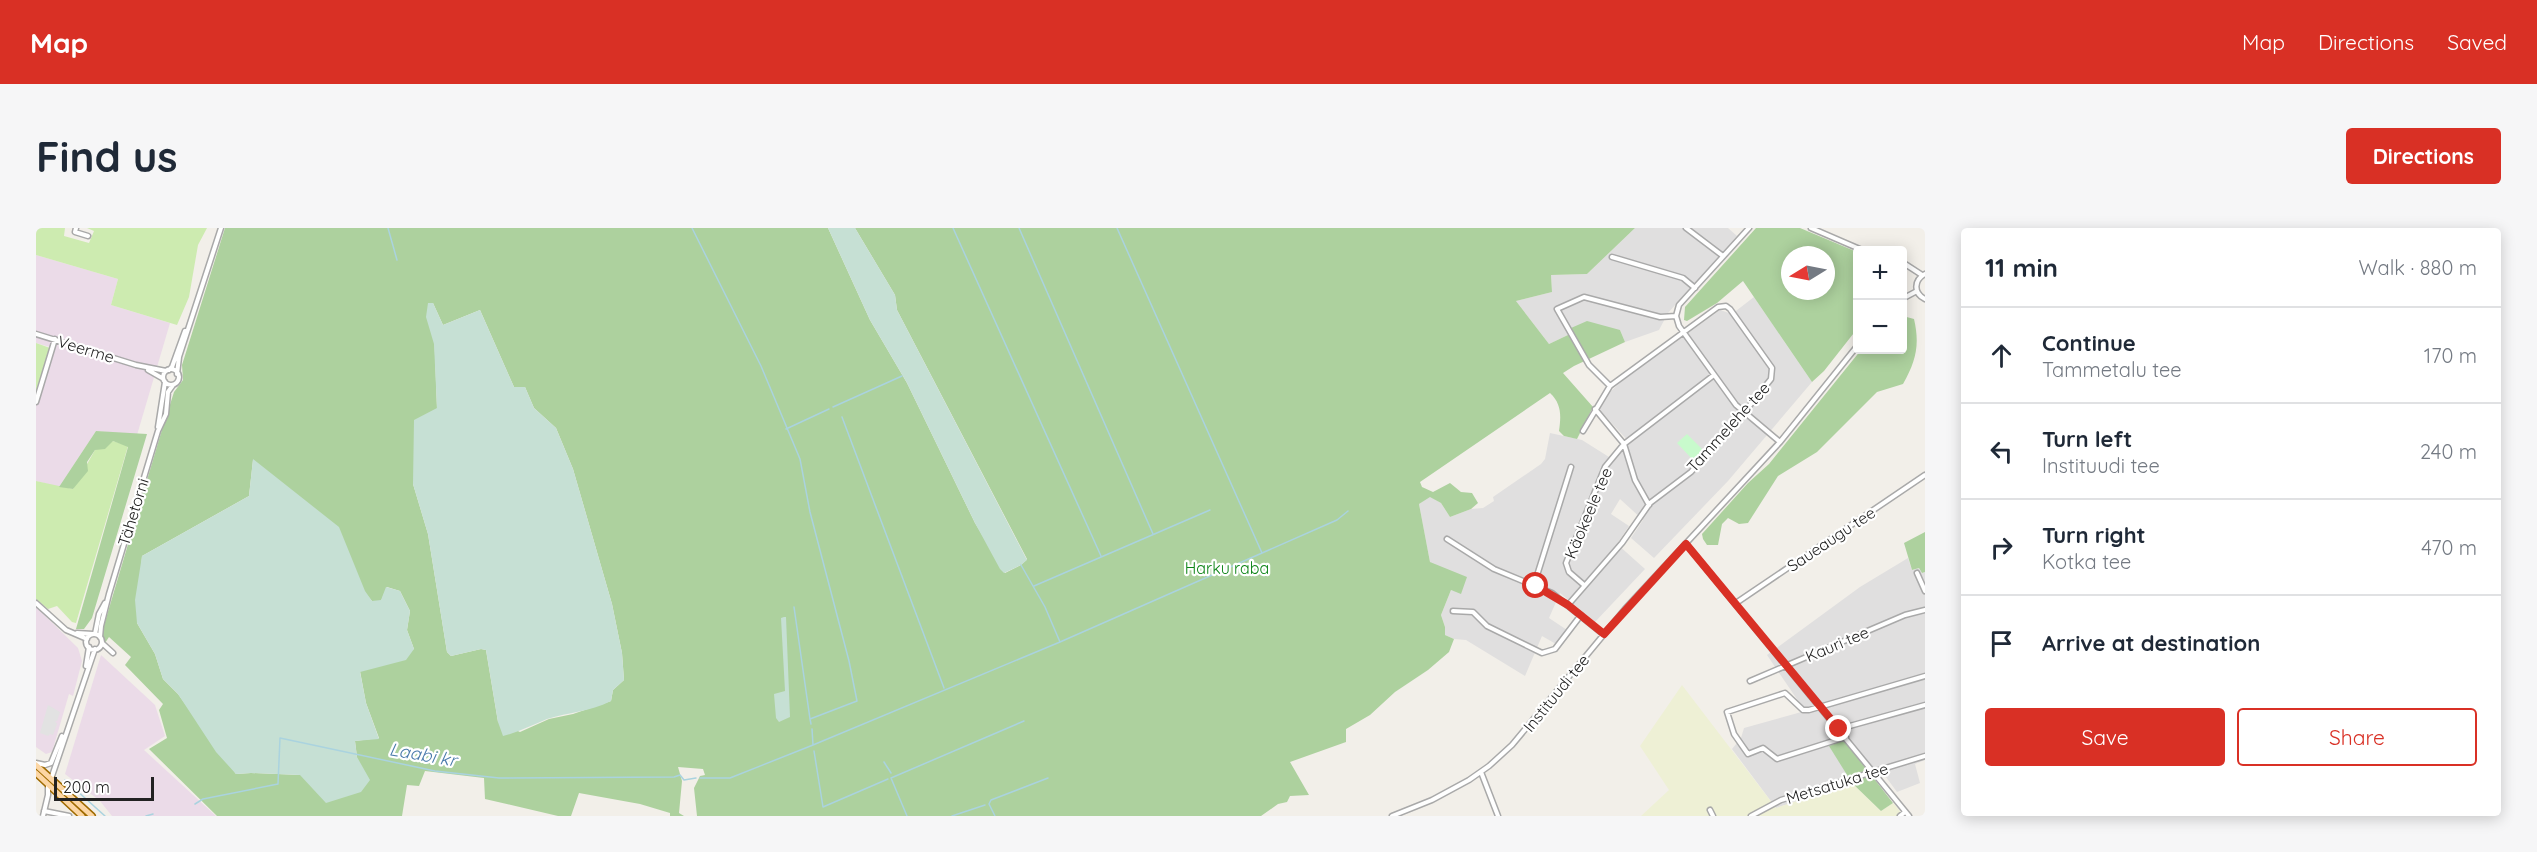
<!DOCTYPE html>
<html lang="en">
<head>
<meta charset="utf-8">
<style>
	body { margin:0; font-family:Quicksand,sans-serif; background:#f6f6f7; color:#1f2937 }
	.controls { position:absolute; right:18px; top:18px; display:grid; overflow:hidden; border-radius:6px; box-shadow:0 3px 15px #0003 }
	.controls button { width:54px; height:54px; display:grid; place-items:center; padding:0; border:0; border-bottom:2px solid #e0e1e3; background:#fff; color:#1f2937; font:30px sans-serif }
	.compass { position:absolute; left:1745px; top:18px; width:54px; height:54px; border-radius:50%; background:#fff; box-shadow:0 3px 15px #0003; rotate:260deg }
	.scale { position:absolute; left:18px; bottom:15px; width:100px; box-sizing:border-box; padding-left:6px; border:3px solid #222; border-top:0; font-size:16px; line-height:21px; white-space:nowrap; color:#222; -webkit-text-stroke:4px #fff; paint-order:stroke }
	.stop { position:absolute; width:18px; height:18px; margin:-14px; border:4px solid #d93025; border-radius:50%; background:#fff }
	.stop.end { background:#d93025; border-color:#fff; box-shadow:0 2px 6px #0008 }
	.list { margin:0; padding:0; list-style:none }
	h2 { display:flex; justify-content:space-between; align-items:center; height:78px; margin:0; padding:0 24px; font-size:26px }
	h2 small { font-size:20px; font-weight:400; color:#747a83 }
	.list li { display:grid; grid-template-columns:39px 1fr auto; gap:18px; align-items:center; box-sizing:border-box; height:96px; padding:0 24px; border-top:2px solid #e0e1e3 }
	.list b { display:block; font-size:22px; white-space:nowrap }
	.list p { margin:0; font-size:20px; white-space:nowrap; color:#747a83 }
	.list em { font-size:20px; font-style:normal; color:#747a83 }
	.actions { display:flex; gap:12px; padding:18px 24px }
	.actions a { flex:1; padding:14px 0; border:2px solid #d93025; border-radius:6px; text-align:center; font-size:21px; color:#d93025 }
	.actions .main { background:#d93025; color:#fff }
	.icon { flex:none; width:33px; height:33px; fill:none; stroke:currentColor; stroke-width:2; stroke-linecap:round; stroke-linejoin:round }
	.map { position:relative; flex:none; width:1889px; height:588px; overflow:hidden; border-radius:6px }
	header { display:flex; align-items:center; gap:36px; box-sizing:border-box; height:84px; padding:0 30px; background:#d93025; color:#fff }
	header strong { font-size:28px }
	nav { display:flex; gap:33px; margin-inline-start:auto; font-size:21px }
	.intro { display:flex; align-items:center; justify-content:space-between; box-sizing:border-box; height:144px; padding:0 36px }
	h1 { margin:0; font-size:42px }
	.button { padding:15px 27px; border-radius:6px; background:#d93025; color:#fff; font-size:21px; font-weight:700 }
	main { display:flex; gap:36px; padding:0 36px }
	aside { flex:1; background:#fff; border-radius:6px; box-shadow:0 3px 15px #0003 }
	.map>svg:first-child { display:block }
</style>
</head>
<body>
<header>
<strong>Map</strong>
<nav><a>Map</a><a>Directions</a><a>Saved</a></nav>
</header>
<div class="intro"><h1>Find us</h1><a class="button">Directions</a></div>
<main>
<div class="map">
<svg width="1889" height="588" viewBox="0 0 1889 588">
	<rect width="100%" height="100%" fill="#f2efe9"/>
	<!-- residential -->
	<path fill="#e0dfdf" d="M 1599,0 L 1692,0 L 1701,8 L 1632,85 L 1623,102 L 1589,114 L 1584,102 L 1532,107 L 1513,116 L 1480,73 L 1516,64 L 1515,47 L 1551,46 Z
		M 1718,69 L 1776,154 L 1692,253 L 1618,330 L 1595,310 L 1607,292 L 1584,271 L 1575,286 L 1593,298 L 1581,316 L 1609,341 L 1559,394 L 1524,365 L 1513,390 L 1531,402 L 1520,416 L 1506,408 L 1489,448 L 1430,412 L 1418,411 L 1409,407 L 1409,399 L 1405,387 L 1415,362 L 1425,365 L 1394,334 L 1383,276 L 1394,268 L 1405,275 L 1414,289 L 1435,281 L 1447,280 L 1458,273 L 1457,269 L 1505,236 L 1509,231 L 1514,205 L 1546,212 L 1573,229 L 1584,216 L 1588,219 L 1593,214 L 1562,180 L 1574,164 L 1587,152 L 1684,82 L 1696,86 Z
		M 1872,330 L 1876,342 L 1883,340 L 1886,345 L 1889,344 L 1889,532 L 1879,536 L 1884,555 L 1861,564 L 1847,545 L 1838,548 L 1808,512 L 1794,518 L 1816,555 L 1740,580 L 1696,521 L 1705,510 L 1708,500 L 1769,483 L 1731,427 L 1824,359 Z"/>
	<!-- industrial -->
	<path fill="#ebdbe8" d="M 0,27 L 82,51 L 75,77 L 134,95 L 101,207 L 60,203 L 23,259 L 0,253 L 0,163 L 14,119 L 0,115 Z
		M 0,379 L 42,420 L 46,433 L 37,468 L 33,466 L 16,524 L 10,526 L 0,519 Z
		M 65,427 L 119,477 L 129,508 L 108,522 L 180,588 L 76,588 L 64,573 L 29,546 Z"/>
	<!-- farmland -->
	<path fill="#eef0d5" d="M 1646,457 L 1740,580 L 1816,555 L 1845,583 L 1857,575 L 1868,588 L 1605,588 L 1633,562 L 1604,518 Z"/>
	<!-- grass -->
	<path fill="#cdebb0" d="M 0,0 L 29,0 L 28,8 L 53,15 L 58,3 L 51,0 L 171,0 L 162,17 L 153,69 L 141,97 L 75,77 L 82,51 L 0,27 Z
		M 0,115 L 14,120 L 1,163 L 0,163 Z
		M 77,213 L 92,218 L 40,395 L 36,394 L 21,378 L 12,381 L 0,371 L 0,253 L 37,261 L 59,222 Z"/>
	<!-- forest -->
	<path fill="#add19e" fill-rule="evenodd" d="M 189,0 L 792,0 L 834,92 L 871,155 L 939,295 L 969,345 L 985,337 L 991,331 L 861,82 L 859,67 L 819,0 L 1599,0 L 1551,46 L 1515,47 L 1516,64 L 1480,73 L 1513,116 L 1532,107 L 1535,100 L 1551,93 L 1584,102 L 1589,114 L 1538,138 L 1527,145 L 1557,179 L 1541,211 L 1528,208 L 1523,203 C 1525,189 1526,176 1514,165 L 1384,254 L 1386,259 L 1397,264 L 1414,255 L 1425,264 L 1436,265 L 1442,275 L 1435,281 L 1414,289 L 1405,275 L 1394,269 L 1383,276 L 1394,334 L 1431,349 L 1425,366 L 1415,362 L 1405,387 L 1409,399 L 1409,407 L 1418,411 L 1413,424 L 1392,442 L 1359,464 L 1334,487 L 1310,501 L 1310,514 L 1254,534 L 1273,567 L 1254,568 L 1251,574 L 1242,576 L 1225,588 L 661,588 L 658,560 L 664,548 L 669,547 L 667,541 L 642,539 L 646,553 L 643,585 L 648,588 L 634,588 L 634,585 L 604,576 L 543,565 L 535,588 L 522,588 L 449,571 L 448,550 L 389,543 L 383,558 L 371,557 L 366,588 L 181,588 L 113,521 L 131,510 L 123,482 L 127,476 L 89,437 L 95,429 L 73,409 L 69,415 L 66,404 L 125,205 L 138,164 L 147,152 L 146,137 ZM 397,75 L 407,97 L 444,82 L 478,159 L 489,159 L 498,180 L 520,200 L 537,241 L 576,376 L 586,425 L 588,452 L 577,462 L 575,473 L 537,486 L 513,491 L 484,504 L 462,494 L 450,422 L 445,421 L 415,428 L 411,424 L 392,306 L 377,256 L 401,181 ZM 217,232 L 336,373 L 345,373 L 351,359 L 364,363 L 374,383 L 371,402 L 378,421 L 324,443 L 330,475 L 343,510 L 319,513 L 321,529 L 264,547 L 215,545 L 200,546 L 142,466 L 127,451 L 119,426 L 101,395 L 106,328 L 213,268 Z
		M 1720,0 L 1764,0 L 1821,24 L 1821,101 L 1788,143 L 1776,154 L 1707,53 L 1681,75 L 1651,93 L 1648,92 L 1649,79 ZM 1754,27 L 1790,27 L 1790,63 L 1754,63 Z
		M 1867,88 L 1878,91 C 1884,117 1880,133 1867,156 L 1841,164 L 1781,224 L 1742,248 L 1712,295 L 1703,296 L 1692,290 L 1686,296 L 1682,317 L 1671,317 L 1667,311 L 1666,306 L 1712,255 L 1733,236 L 1825,122 L 1866,122 Z
		M 60,203 L 111,206 L 56,390 L 48,401 L 40,401 L 92,219 L 77,213 L 69,221 L 59,222 L 51,234 L 52,243 L 37,261 L 23,259 Z
		M 1889,304 L 1889,344 L 1886,345 L 1883,340 L 1876,342 L 1868,315 Z
		M 1808,512 L 1857,575 L 1845,583 L 1816,555 L 1793,518 Z"/>
	<!-- wetland -->
	<path fill="#c6e0d4" d="M 792,0 L 819,0 L 859,67 L 861,82 L 991,332 L 985,337 L 968,345 L 964,341 L 939,295 L 871,155 L 834,92 Z
		M 392,75 L 397,75 L 407,97 L 444,82 L 478,159 L 489,159 L 498,180 L 520,200 L 537,241 L 576,376 L 586,425 L 588,452 L 577,462 L 575,473 C 553,484 533,484 511,491 C 496,497 483,504 467,508 L 462,494 L 450,422 L 445,421 L 415,428 L 411,424 L 392,306 L 377,256 L 378,192 L 401,180 L 398,116 L 390,89 Z
		M 217,231 L 303,299 L 329,363 L 336,373 L 345,372 L 350,359 L 364,363 L 374,383 L 371,402 L 378,421 L 370,432 L 324,444 L 330,475 L 343,511 L 319,513 L 321,529 L 334,552 L 325,564 L 290,575 L 264,547 L 215,545 L 200,546 L 180,524 L 142,466 L 127,451 L 119,426 L 101,395 L 99,372 L 106,328 L 213,268 Z
		M 748,389 L 750,389 L 754,489 L 743,494 L 740,490 L 738,466 L 749,463 L 745,390 Z"/>
	<!-- park -->
	<path fill="#c8facc" d="M 1651,206 L 1667,222 L 1658,233 L 1641,215 Z"/>
	<!-- parking -->
	<path fill="#e2e2e2" d="M 12,477 L 24,484 L 21,493 L 19,493 L 21,496 L 17,507 L 14,506 L 12,508 L 4,505 Z"/>
	<g fill="none" stroke-linecap="round" stroke-linejoin="round">
		<!-- stream -->
		<path stroke="#aad3df" stroke-width="1.5" d="M 352,0 L 361,32
			M 656,0 L 725,138 L 764,231 L 774,284 L 813,433 L 821,473 L 774,491 L 775,496
			M 917,0 L 1065,328
			M 983,0 L 1117,306
			M 1081,0 L 1226,325
			M 797,179 L 866,148
			M 806,189 L 908,460
			M 750,201 L 793,181
			M 985,337 L 1009,379 L 1024,414
			M 998,358 L 1174,282
			M 758,379 L 774,491
			M 776,501 L 777,517
			M 778,523 L 787,579 L 852,551
			M 848,534 L 855,545
			M 664,550 L 694,550 L 777,517 L 1024,414 L 1301,292 L 1312,283
			M 29,552 L 69,588
			M 159,576 L 167,571 L 242,556 L 244,510 L 399,543 L 463,550 L 638,549 L 644,547 L 648,552 L 660,550
			M 110,588 L 117,586
			M 871,588 L 855,550 L 988,493
			M 916,588 L 949,577
			M 959,588 L 953,576 L 955,572 L 1012,550"/>
		<!-- minor casing -->
		<g stroke="#a9a9a9" stroke-width="7">
			<path id="minor" d="M 40,0 L 39,4 L 52,8
				M 1650,0 L 1687,28
				M 1713,0 L 1643,77 L 1640,88 L 1643,98 L 1700,177 L 1744,214
				M 1775,0 L 1826,22
				M 1576,29 L 1647,50 L 1659,60
				M 1866,34 L 1886,47
				M 1889,46 C 1878,52 1877,65 1889,71
				M 1866,71 L 1881,63
				M 0,106 L 100,137 L 130,143
				M127 149a8 8 0 1 1 16 0a8 8 0 1 1-16 0Z
				M 112,142 L 126,150
				M 133,142 L 136,139 L 149,103
				M 141,146 L 143,129 L 185,0
				M 1574,158 L 1553,137 L 1521,81 L 1548,69 L 1624,89 L 1640,88
				M 0,174 L 19,111
				M 1559,181 L 1588,216 L 1599,252 L 1613,277
				M 122,199 L 129,154
				M 1411,311 L 1458,341 L 1516,365 L 1567,406
				M 1650,316 L 1873,588
				M 1881,345 L 1889,363
				M 1498,357 L 1535,239
				M 1548,357 L 1533,344 L 1530,335 L 1569,239 L 1588,216 L 1678,147
				M 0,375 L 30,402 L 51,411
				M 1700,375 L 1889,247
				M 1532,377 L 1586,315 L 1614,275 L 1655,244 L 1706,187 L 1735,151 L 1736,140 L 1694,81 L 1690,78 L 1682,79 L 1574,158 L 1547,203
				M 1417,383 L 1437,384 L 1451,398 L 1506,425 L 1519,421 L 1545,387
				M 41,405 L 57,406
				M 59,406 L 63,386 L 69,375
				M50 414a8 8 0 1 1 16 0a8 8 0 1 1-16 0Z
				M 64,409 L 65,398 L 73,366 L 122,203 L 130,186 L 132,164 L 137,157
				M 66,415 L 77,425
				M 50,438 L 53,419
				M 1714,453 L 1869,387 L 1889,382
				M 1803,501 L 1889,477
				M 1810,509 L 1741,531 L 1727,520 L 1712,526 L 1698,506 L 1691,484 L 1749,465 L 1767,482 L 1773,482 L 1889,448
				M 0,535 L 9,537 L 15,535 L 26,508
				M 1445,544 L 1462,588
				M 15,551 L 59,421
				M 1674,582 L 1677,588
				M 8,583 L 33,588
				M 7,588 L 12,567 L 12,557
				M 1356,588 L 1396,572 L 1433,552 L 1453,538 L 1476,517 L 1589,381 L 1744,214 L 1822,117
				M 1715,588 L 1745,572 L 1889,528
				M 1864,588 L 1869,584"/>
		</g>
		<!-- major casing -->
		<g stroke="#a06b00" stroke-width="8">
			<path id="major" d="M 0,537 L 56,588
				M 0,545 L 46,588"/>
		</g>
		<!-- minor -->
		<use href="#minor" stroke="#fff" stroke-width="4"/>
		<!-- major -->
		<use href="#major" stroke="#fcd6a4" stroke-width="5"/>
	</g>
	<g fill="none" stroke-linecap="round" stroke-linejoin="round">
		<!-- route -->
		<path stroke="#d93025" stroke-width="8" d="M 1500,358 L 1532,377 L 1568,406 L 1650,316 L 1803,501"/>
	</g>
	<g text-anchor="middle" stroke-width="4.5" stroke-linejoin="round" paint-order="stroke">
		<!-- street labels -->
		<g font-size="16" fill="#222" stroke="#fff">
			<text transform="translate(50 121) rotate(17)" y="6">Veerme</text>
			<text transform="translate(1692 199) rotate(-48)" y="6">Tammelehe tee</text>
			<text transform="translate(97 284) rotate(-73)" y="6">Tähetorni</text>
			<text transform="translate(1552 285) rotate(-67)" y="6">Käokeele tee</text>
			<text transform="translate(1795 311) rotate(-34)" y="6">Saueaugu tee</text>
			<text transform="translate(1801 416) rotate(-23)" y="6">Kauri tee</text>
			<text transform="translate(1520 465) rotate(-51)" y="6">Instituudi tee</text>
			<text transform="translate(1801 555) rotate(-17)" y="6">Metsatuka tee</text>
		</g>
		<!-- park labels -->
		<g font-size="16" fill="#0c8416" stroke="#fff">
			<text x="1191" y="346">Harku raba</text>
		</g>
		<!-- water labels -->
		<g font-size="18" font-style="italic" fill="#4a7aab" stroke="#fff">
			<text transform="translate(387 527) rotate(10)" y="6">Laabi kr</text>
		</g>
	</g>
</svg>
<div class="controls">
<button>+</button>
<button>−</button>
</div>
<svg class="compass" viewBox="-18 -18 36 36"><path d="M0-13l5 13h-10z" fill="#e53935"/><path d="M0 13l5-13h-10z" fill="#747a83"/></svg>
<div class="scale">200 m</div>
<div class="stop" style="left:1500px;top:358px"></div>
<div class="stop end" style="left:1803px;top:501px"></div>
</div>
<aside>
<h2>11 min<small>Walk · 880 m</small></h2>
<ul class="list">
<li><svg class="icon" aria-label="ahead" viewBox="0 0 24 24"><path d="M12 20V5M6 11l6-6 6 6"/></svg><div><b>Continue</b><p>Tammetalu tee</p></div><em>170 m</em></li>
<li><svg class="icon" aria-label="left" viewBox="0 0 24 24"><path d="M17 20v-9H6M10 6l-5 5 5 5"/></svg><div><b>Turn left</b><p>Instituudi tee</p></div><em>240 m</em></li>
<li><svg class="icon" aria-label="right" viewBox="0 0 24 24"><path d="M7 20v-9h11M14 6l5 5-5 5"/></svg><div><b>Turn right</b><p>Kotka tee</p></div><em>470 m</em></li>
<li><svg class="icon" aria-label="arrive" viewBox="0 0 24 24"><path d="M6 21V4h12l-3 4 3 4H6"/></svg><div><b>Arrive at destination</b></div></li>
</ul>
<div class="actions"><a class="main">Save</a><a>Share</a></div>
</aside>
</main>
</body>
</html>
